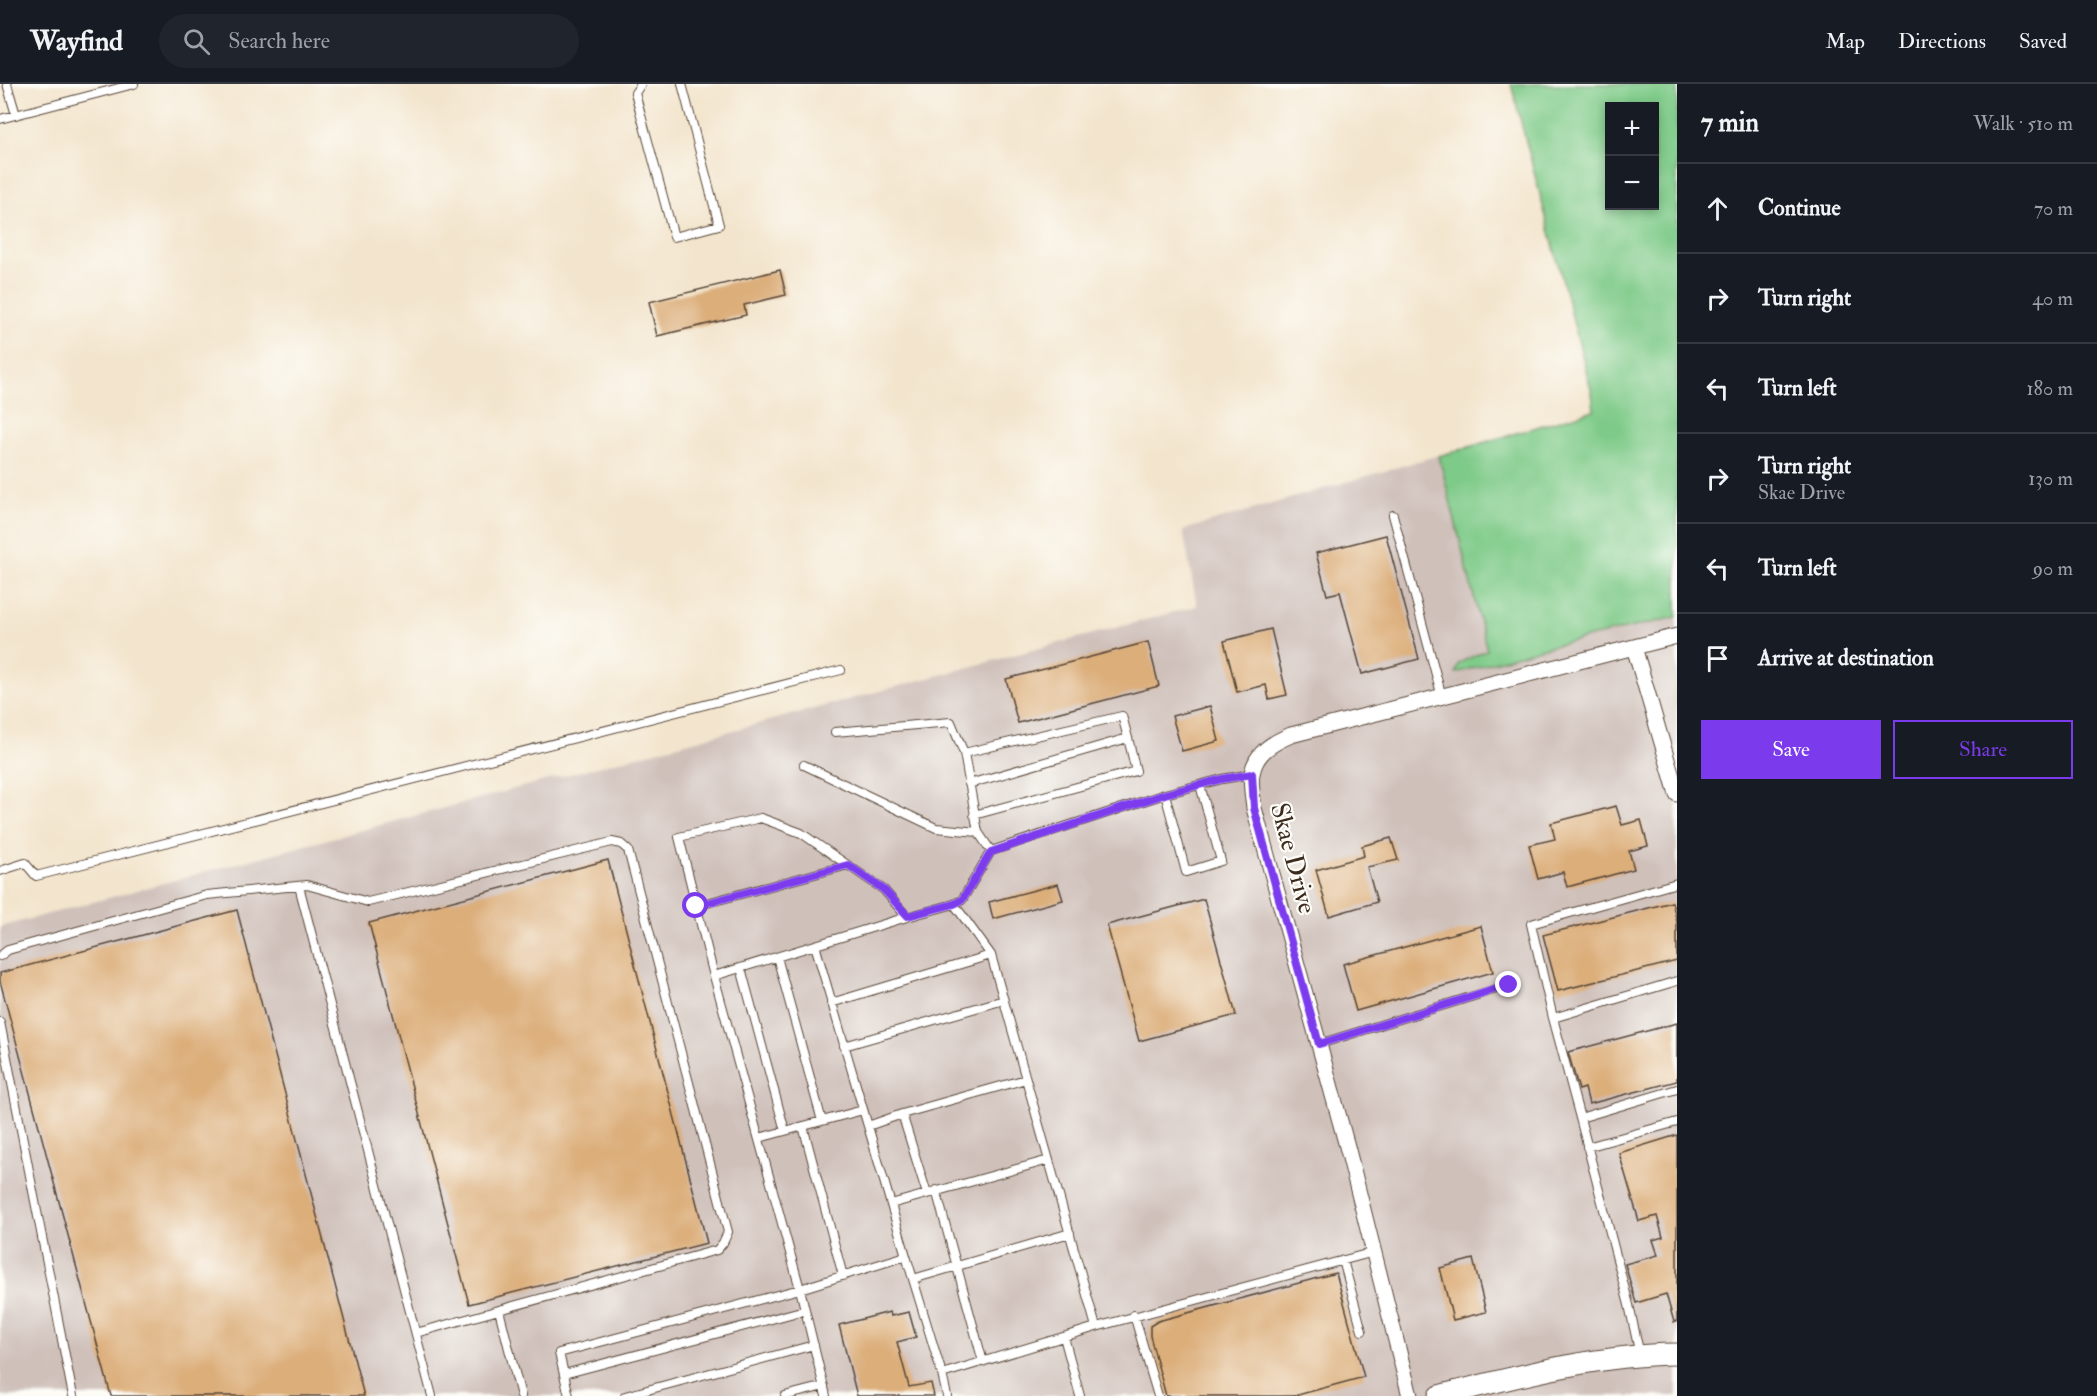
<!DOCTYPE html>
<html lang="en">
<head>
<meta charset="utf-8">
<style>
	body { margin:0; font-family:"IM FELL Double Pica",serif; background:#20242c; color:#f1f3f6 }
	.controls { position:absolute; right:18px; top:18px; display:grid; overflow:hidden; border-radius:0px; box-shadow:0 3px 9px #0003 }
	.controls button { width:54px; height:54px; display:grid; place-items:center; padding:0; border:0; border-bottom:2px solid #363941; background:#171b24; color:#f1f3f6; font:30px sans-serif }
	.stop { position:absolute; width:18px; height:18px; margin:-14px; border:4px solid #7c3aed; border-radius:50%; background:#fff }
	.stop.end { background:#7c3aed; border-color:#fff; box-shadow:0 2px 6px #0008 }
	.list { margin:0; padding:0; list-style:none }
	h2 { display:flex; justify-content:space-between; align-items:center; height:78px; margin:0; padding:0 24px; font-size:26px }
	h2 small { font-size:20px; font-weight:400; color:#9ea1a6 }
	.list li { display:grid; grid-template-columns:39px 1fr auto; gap:18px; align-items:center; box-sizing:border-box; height:90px; padding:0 24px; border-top:2px solid #363941 }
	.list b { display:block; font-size:22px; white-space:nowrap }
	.list p { margin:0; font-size:20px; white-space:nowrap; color:#9ea1a6 }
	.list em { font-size:20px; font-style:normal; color:#9ea1a6 }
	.actions { display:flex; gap:12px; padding:18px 24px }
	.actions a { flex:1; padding:14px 0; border:2px solid #7c3aed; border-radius:0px; text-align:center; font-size:21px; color:#7c3aed }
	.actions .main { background:#7c3aed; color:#fff }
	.icon { flex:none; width:33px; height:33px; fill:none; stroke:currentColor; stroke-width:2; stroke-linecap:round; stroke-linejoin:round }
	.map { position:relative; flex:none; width:1677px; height:1312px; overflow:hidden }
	header { display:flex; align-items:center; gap:36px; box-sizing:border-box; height:84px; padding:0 30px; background:#171b24; border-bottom:2px solid #363941 }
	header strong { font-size:28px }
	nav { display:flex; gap:33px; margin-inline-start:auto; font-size:21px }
	.search { width:420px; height:54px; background:#20242c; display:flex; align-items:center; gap:15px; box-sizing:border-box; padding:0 21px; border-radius:33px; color:#9ea1a6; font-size:22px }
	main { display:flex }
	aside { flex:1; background:#171b24 }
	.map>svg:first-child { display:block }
</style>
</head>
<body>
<header>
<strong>Wayfind</strong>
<div class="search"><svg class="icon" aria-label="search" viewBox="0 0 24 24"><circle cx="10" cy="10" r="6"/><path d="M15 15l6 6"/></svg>Search here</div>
<nav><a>Map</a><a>Directions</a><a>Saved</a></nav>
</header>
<main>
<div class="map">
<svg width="1677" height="1312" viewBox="0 0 1677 1312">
	<rect width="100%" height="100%" fill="#fdfcf7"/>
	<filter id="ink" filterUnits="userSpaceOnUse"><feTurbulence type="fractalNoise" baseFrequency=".0167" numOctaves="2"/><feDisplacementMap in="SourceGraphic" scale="12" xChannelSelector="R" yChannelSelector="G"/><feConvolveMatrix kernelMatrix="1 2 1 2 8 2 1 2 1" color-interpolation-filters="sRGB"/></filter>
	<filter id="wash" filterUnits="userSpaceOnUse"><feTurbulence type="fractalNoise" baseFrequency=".008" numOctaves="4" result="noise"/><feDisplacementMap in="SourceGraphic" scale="24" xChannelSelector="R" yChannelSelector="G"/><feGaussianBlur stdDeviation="1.35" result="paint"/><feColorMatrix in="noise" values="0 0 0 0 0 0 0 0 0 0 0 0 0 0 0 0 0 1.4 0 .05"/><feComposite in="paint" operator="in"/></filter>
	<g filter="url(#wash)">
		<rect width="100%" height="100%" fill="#f3e5cd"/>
		<!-- industrial -->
		<path fill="#cfc0ba" d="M 1677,304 L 1677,1312 L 0,1312 L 0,843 L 1197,522 L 1183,446 L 1582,329 Z"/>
		<!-- green -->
		<path fill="#7eca88" stroke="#5c7a53" stroke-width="1.5" fill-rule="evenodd" d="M 1511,0 L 1677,0 L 1677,533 L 1543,564 L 1456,589 L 1459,579 L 1487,566 L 1439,372 L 1594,326 L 1592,309 ZM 1610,22 L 1654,22 L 1654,122 L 1610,122 Z"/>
		<g id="blocks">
			<!-- building -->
			<path fill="#dcae7a" d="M 780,186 L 786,211 L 744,221 L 746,231 L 657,252 L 649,218 Z
				M 1386,451 L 1419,575 L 1362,590 L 1340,508 L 1327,511 L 1316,469 Z
				M 1271,545 L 1287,611 L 1269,615 L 1266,601 L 1237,608 L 1224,557 Z
				M 1148,558 L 1159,602 L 1018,639 L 1006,595 Z
				M 1210,622 L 1219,657 L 1182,667 L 1172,632 Z
				M 1616,722 L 1622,741 L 1641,736 L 1648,762 L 1629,767 L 1634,785 L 1567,803 L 1563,788 L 1538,795 L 1529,761 L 1555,755 L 1551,739 Z
				M 1391,754 L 1398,776 L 1367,783 L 1377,818 L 1329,832 L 1316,786 L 1364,772 L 1362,762 Z
				M 608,776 L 707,1159 L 469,1220 L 369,839 Z
				M 1058,800 L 1063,816 L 993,835 L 989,818 Z
				M 1204,815 L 1236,931 L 1139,957 L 1107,841 Z
				M 1672,818 L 1677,838 L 1677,877 L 1558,907 L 1543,851 Z
				M 237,826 L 364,1312 L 111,1312 L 0,897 L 0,889 Z
				M 1481,842 L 1493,888 L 1356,927 L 1343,880 Z
				M 1677,939 L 1677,997 L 1589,1020 L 1585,1004 L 1579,1006 L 1568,968 Z
				M 1677,1051 L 1677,1238 L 1674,1238 L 1666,1210 L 1636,1219 L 1625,1180 L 1658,1171 L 1653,1156 L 1663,1153 L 1657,1132 L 1639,1137 L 1619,1069 Z
				M 1473,1175 L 1486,1228 L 1453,1236 L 1440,1184 Z
				M 1336,1189 L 1364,1293 L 1294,1312 L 1166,1312 L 1150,1252 L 1150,1242 L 1158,1237 Z
				M 890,1228 L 891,1232 L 909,1228 L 916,1253 L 897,1258 L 909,1303 L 931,1299 L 934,1312 L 857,1312 L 839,1241 Z"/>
		</g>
	</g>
	<g filter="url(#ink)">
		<use href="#blocks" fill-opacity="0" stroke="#574638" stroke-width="1.5"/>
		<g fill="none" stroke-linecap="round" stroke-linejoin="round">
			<!-- lane casing -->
			<g stroke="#574638" stroke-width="10">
				<path id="lane" d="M 7,0 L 16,31
					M 641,0 L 635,9 L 674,153 L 719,141 L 682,0
					M 0,35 L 134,0
					M 1393,431 L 1442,613
					M 835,648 L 951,638 L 964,669 L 978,748 L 991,767 L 1165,710
					M 964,669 L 1122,632 L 1128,654
					M 804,681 L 936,744 L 978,748
					M 969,700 L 1128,654 L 1136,687 L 974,731
					M 1200,701 L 1221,777 L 1186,788 L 1165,710 L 1222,695 L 1252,690
					M 0,787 L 25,779 L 36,792 L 841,586
					M 299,802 L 432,1312
					M 696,822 L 848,781
					M 815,861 L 906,1172
					M 0,872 L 8,866 L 207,811 L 307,801 L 368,818 L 612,758 L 621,760 L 628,766 L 728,1148 L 723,1159 L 717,1166 L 499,1226 L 521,1312
					M 777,873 L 822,1037
					M 741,884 L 785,1047
					M 714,892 L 679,753 L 761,734 L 801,749 L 884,806 L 907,833
					M 1677,897 L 1553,934 L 1580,1034 L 1677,1005
					M 831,919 L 991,871
					M 1553,934 L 1531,840 L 1677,799
					M 0,938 L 73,1312
					M 1319,960 L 1509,901
					M 844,962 L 1004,916
					M 902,1030 L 927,1110
					M 1580,1034 L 1629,1221 L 1640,1271
					M 803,1042 L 843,1192
					M 868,1042 L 902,1030 L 1026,995
					M 759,1054 L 863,1026
					M 1587,1063 L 1677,1038
					M 936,1106 L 983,1278
					M 891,1120 L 1049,1076
					M 1343,1176 L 1362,1247
					M 913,1195 L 1070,1149
					M 1134,1231 L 1158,1312
					M 1096,1243 L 1374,1168
					M 416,1249 L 499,1226
					M 1064,1253 L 1080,1312
					M 564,1290 L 805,1226
					M 569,1312 L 559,1269 L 800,1205 L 906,1172 L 942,1290
					M 625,1312 L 814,1261
					M 785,1312 L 824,1302
					M 826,1312 L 800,1205 L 714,892 L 907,833 L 954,820 L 962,816 L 991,767
					M 947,1312 L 942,1290 L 1096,1243 L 991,871 L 954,820"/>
			</g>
			<!-- street casing -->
			<g stroke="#574638" stroke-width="17">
				<path id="street" d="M 1634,563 L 1677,710
					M 1410,1312 L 1348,1066 L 1254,724 C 1253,713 1250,700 1252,690 C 1255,669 1272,659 1291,651 L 1677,552"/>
			</g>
			<!-- secondary casing -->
			<g stroke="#574638" stroke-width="23">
				<path id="secondary" d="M 1439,1312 C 1518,1292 1595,1271 1677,1270"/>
			</g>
			<!-- lane -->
			<use href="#lane" stroke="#fff" stroke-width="8"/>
			<!-- street -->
			<use href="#street" stroke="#fff" stroke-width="15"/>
			<!-- secondary -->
			<use href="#secondary" stroke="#fff" stroke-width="21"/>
		</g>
	</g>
	<g fill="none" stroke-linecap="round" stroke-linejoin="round" filter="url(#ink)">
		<!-- route -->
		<path stroke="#7c3aed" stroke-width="8" d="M 696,822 L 848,781 L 884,806 L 908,832 L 954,820 L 962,816 L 991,768 L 1165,710 L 1222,695 L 1252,690 L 1254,724 L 1319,960 L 1509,901"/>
	</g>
	<g text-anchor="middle" stroke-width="4.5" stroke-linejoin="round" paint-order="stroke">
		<!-- street labels -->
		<g font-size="26" fill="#3b2a1e" stroke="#fdfcf7">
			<text transform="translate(1294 774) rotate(75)" y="9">Skae Drive</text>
		</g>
	</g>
</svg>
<div class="controls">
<button>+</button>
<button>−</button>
</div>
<div class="stop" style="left:696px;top:822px"></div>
<div class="stop end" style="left:1509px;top:901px"></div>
</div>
<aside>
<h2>7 min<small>Walk · 510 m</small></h2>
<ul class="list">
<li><svg class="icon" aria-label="ahead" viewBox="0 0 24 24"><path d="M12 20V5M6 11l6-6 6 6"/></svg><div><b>Continue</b></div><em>70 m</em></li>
<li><svg class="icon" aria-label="right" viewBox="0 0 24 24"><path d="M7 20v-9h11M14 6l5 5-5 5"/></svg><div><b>Turn right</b></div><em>40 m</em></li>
<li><svg class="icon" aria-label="left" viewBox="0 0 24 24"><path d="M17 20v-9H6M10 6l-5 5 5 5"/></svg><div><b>Turn left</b></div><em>180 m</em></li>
<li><svg class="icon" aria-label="right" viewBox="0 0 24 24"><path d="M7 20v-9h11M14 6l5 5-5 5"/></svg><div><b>Turn right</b><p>Skae Drive</p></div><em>130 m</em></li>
<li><svg class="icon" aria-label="left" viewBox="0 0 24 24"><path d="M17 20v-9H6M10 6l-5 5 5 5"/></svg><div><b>Turn left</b></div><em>90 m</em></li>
<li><svg class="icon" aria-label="arrive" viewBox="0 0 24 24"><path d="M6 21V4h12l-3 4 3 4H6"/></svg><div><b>Arrive at destination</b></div></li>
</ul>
<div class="actions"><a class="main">Save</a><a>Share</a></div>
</aside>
</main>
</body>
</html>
